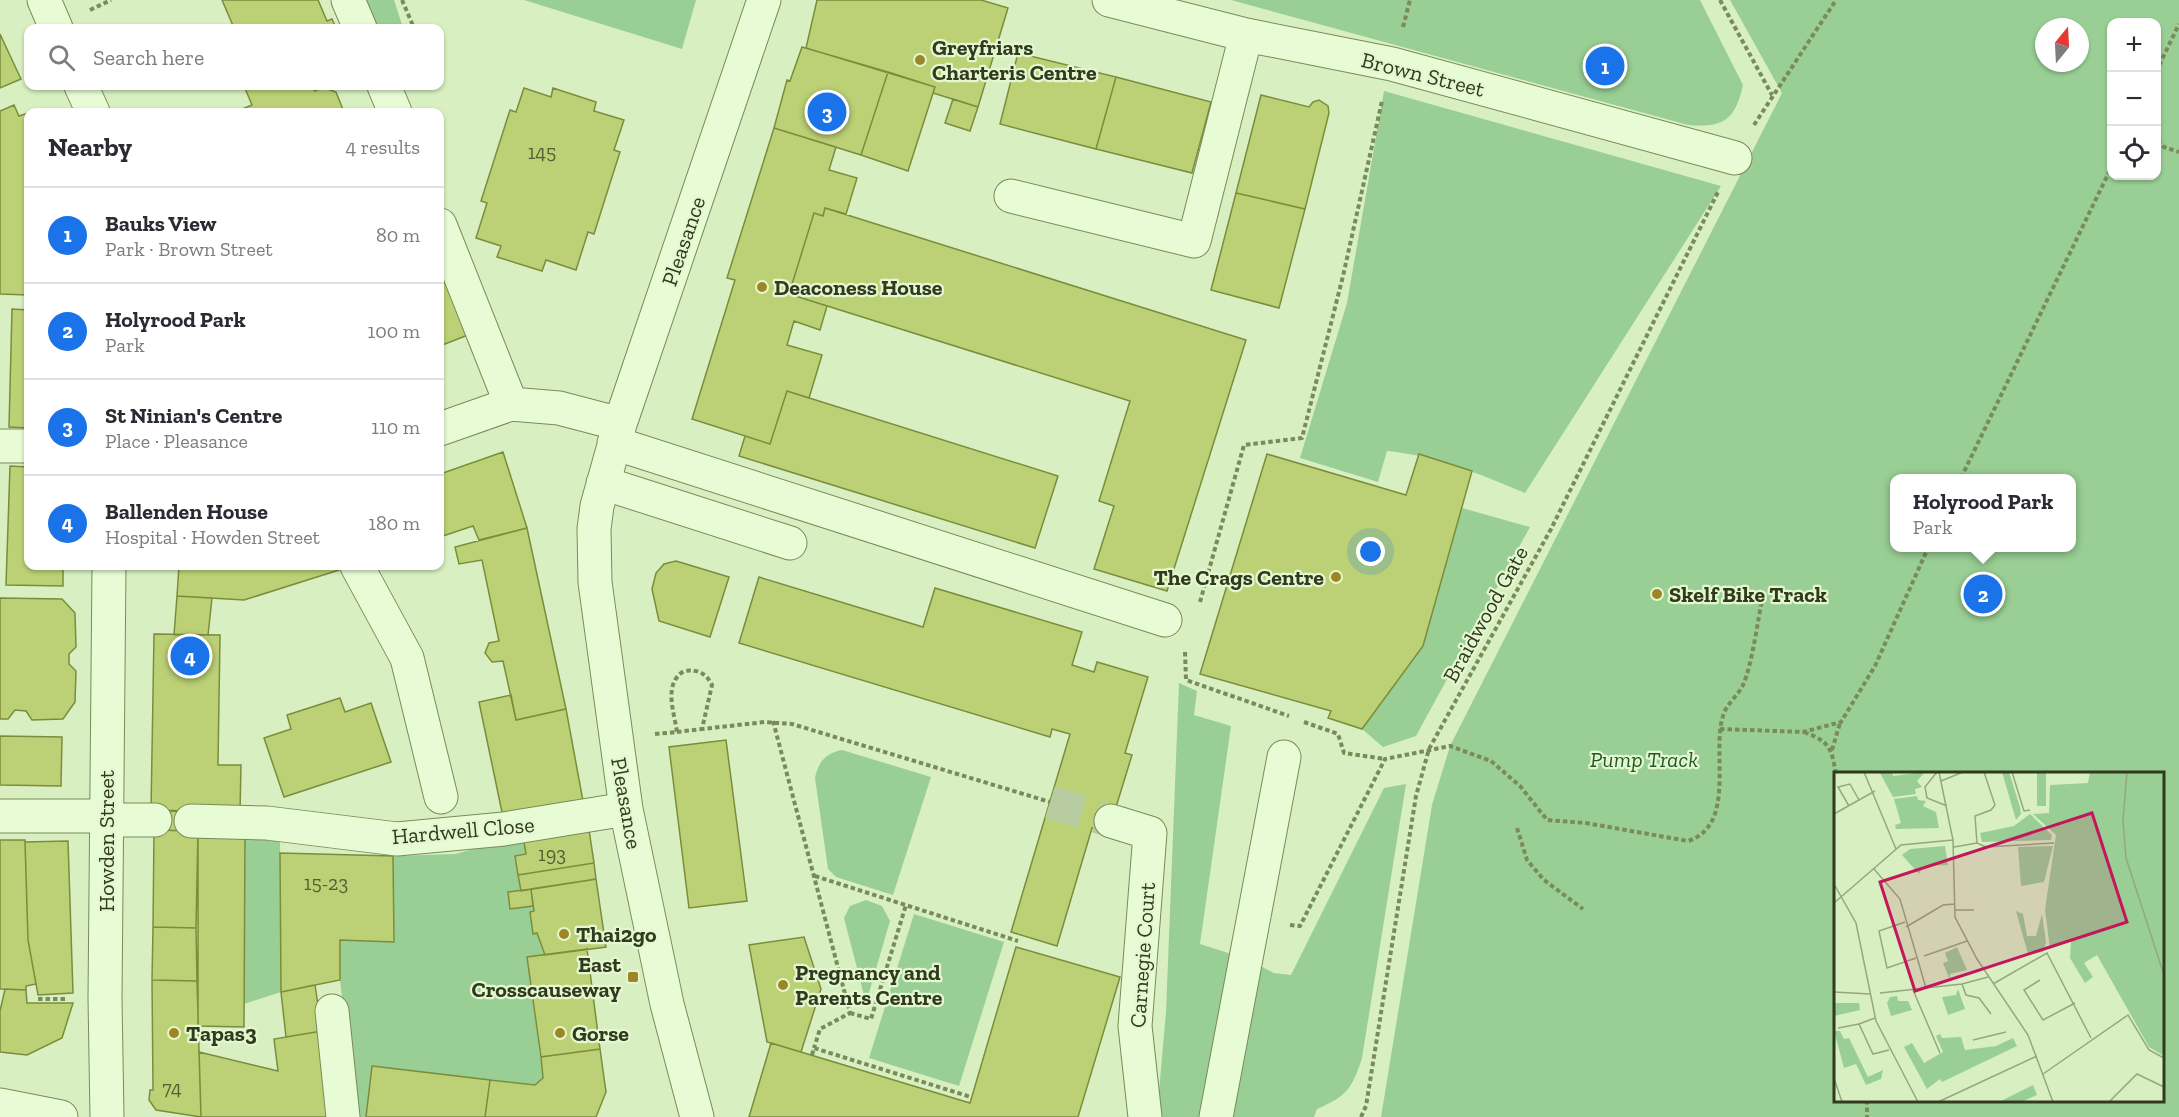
<!DOCTYPE html>
<html lang="en">
<head>
<meta charset="utf-8">
<style>
	body { margin:0; font-family:"Zilla Slab",serif; background:#f2f2f3; color:#2b2b33 }
	.controls { position:absolute; right:18px; top:18px; display:grid; overflow:hidden; border-radius:12px; box-shadow:0 2px 4px #0004 }
	.controls button { width:54px; height:54px; display:grid; place-items:center; padding:0; border:0; border-bottom:2px solid #e1e1e2; background:#fff; color:#2b2b33; font:30px sans-serif }
	.compass { position:absolute; left:2035px; top:18px; width:54px; height:54px; border-radius:50%; background:#fff; box-shadow:0 2px 4px #0004; rotate:18deg }
	.you { position:absolute; left:1371px; top:552px; width:21px; height:21px; margin:-15px; border:4px solid #fff; border-radius:50%; background:#1a73e8; box-shadow:0 0 0 9px #1a73e833 }
	.badge { display:grid; place-items:center; width:39px; height:39px; border-radius:50%; background:#1a73e8; color:#fff; font-size:20px; font-weight:700 }
	.pin { position:absolute; translate:-50% -50%; border:3px solid #fff; box-shadow:0 2px 6px #0006 }
	.popup { position:absolute; left:1890px; top:474px; width:186px; height:78px; box-sizing:border-box; display:grid; place-content:center; border-radius:12px; background:#fff; filter:drop-shadow(0 2px 4px #0005); font-size:20px; white-space:nowrap; color:#7c7c81 }
	.popup b { font-size:22px; color:#2b2b33 }
	.popup::after { content:''; position:absolute; left:50%; top:100%; margin-left:-12px; border:12px solid transparent; border-top-color:#fff }
	.list { margin:0; padding:0; list-style:none }
	h2 { display:flex; justify-content:space-between; align-items:center; height:78px; margin:0; padding:0 24px; font-size:26px }
	h2 small { font-size:20px; font-weight:400; color:#7c7c81 }
	.list li { display:grid; grid-template-columns:39px 1fr auto; gap:18px; align-items:center; box-sizing:border-box; height:96px; padding:0 24px; border-top:2px solid #e1e1e2 }
	.list b { display:block; font-size:22px; white-space:nowrap }
	.list p { margin:0; font-size:20px; white-space:nowrap; color:#7c7c81 }
	.list em { font-size:20px; font-style:normal; color:#7c7c81 }
	.icon { flex:none; width:33px; height:33px; fill:none; stroke:currentColor; stroke-width:2; stroke-linecap:round; stroke-linejoin:round }
	.map { position:relative; flex:none; width:2179px; height:1117px; overflow:hidden }
	.search { position:absolute; background:#fff; box-shadow:0 2px 4px #0004; left:24px; top:24px; width:420px; height:66px; display:flex; align-items:center; gap:15px; box-sizing:border-box; padding:0 21px; border-radius:12px; color:#7c7c81; font-size:22px }
	.panel { position:absolute; background:#fff; box-shadow:0 2px 4px #0004; left:24px; top:108px; width:420px; height:462px; border-radius:12px }
	.map>svg:first-child { display:block }
</style>
</head>
<body>
<div class="map">
<svg width="2179" height="1117" viewBox="0 0 2179 1117">
	<rect width="100%" height="100%" fill="#d8f0c1"/>
	<!-- green -->
	<path fill="#99cf94" fill-rule="evenodd" d="M 365,0 L 394,0 L 403,28 L 377,28 Z
		M 524,0 L 696,0 L 682,49 Z
		M 1231,0 L 1700,0 L 1743,85 C 1735,120 1724,128 1688,125 Z
		M 1730,0 L 2179,0 L 2179,1117 L 1381,1117 L 1432,805 L 1450,746 L 1782,93 ZM 2112,22 L 2156,22 L 2156,176 L 2112,176 ZM 2044,27 L 2080,27 L 2080,63 L 2044,63 ZM 1894,478 L 2072,478 L 2072,548 L 1894,548 ZM 1836,774 L 2162,774 L 2162,1100 L 1836,1100 Z
		M 1384,91 L 1721,186 L 1525,493 C 1480,474 1437,456 1387,451 L 1378,482 L 1300,458 L 1347,303 Z
		M 1462,508 L 1530,527 L 1416,736 L 1383,747 L 1362,729 L 1423,646 Z
		M 1179,683 L 1197,691 L 1194,715 L 1231,726 L 1200,944 L 1247,959 L 1274,973 L 1291,975 L 1384,788 L 1406,784 L 1362,1058 C 1352,1089 1347,1096 1317,1109 L 1314,1117 L 1163,1117 L 1157,1114 L 1166,1012 Z
		M 842,750 L 931,777 L 893,895 L 836,877 L 828,869 L 815,778 C 818,762 826,753 842,750 Z
		M 245,832 L 280,838 L 281,992 L 244,1004 Z
		M 523,836 L 526,854 L 515,856 L 521,891 L 508,893 L 510,909 L 533,906 L 534,911 L 530,912 L 533,933 L 537,933 L 545,955 L 527,957 L 543,1078 L 535,1085 L 372,1066 L 366,1117 L 356,1117 L 340,980 L 340,940 L 394,941 L 393,856 L 455,854 Z
		M 866,900 L 882,906 L 890,921 L 866,1003 L 844,918 L 850,906 Z
		M 914,914 L 1004,942 L 959,1086 L 869,1058 Z"/>
	<!-- building -->
	<path fill="#bcd175" stroke="#7b8c3c" stroke-width="1.5" d="M 222,0 L 318,0 L 327,21 L 332,19 L 336,28 L 234,28 Z
		M 817,0 L 981,0 L 1008,8 L 978,107 L 933,93 L 935,87 L 806,48 Z
		M 0,34 L 21,79 L 0,88 Z
		M 802,47 L 888,72 L 861,155 L 774,128 L 787,80 L 790,81 Z
		M 1018,53 L 1116,77 L 1096,149 L 1000,124 Z
		M 888,72 L 935,87 L 908,171 L 861,155 Z
		M 1116,77 L 1211,102 L 1192,173 L 1096,149 Z
		M 244,86 L 312,86 L 315,91 L 323,87 L 336,92 L 344,112 L 235,112 L 252,105 Z
		M 524,88 L 551,97 L 553,88 L 596,102 L 594,111 L 624,120 L 614,150 L 620,152 L 605,199 L 594,234 L 588,232 L 576,270 L 546,260 L 542,271 L 497,257 L 501,246 L 476,238 L 487,203 L 481,201 L 510,110 L 516,112 Z
		M 1261,95 L 1309,107 L 1313,102 L 1319,100 L 1328,106 L 1329,113 L 1305,209 L 1236,193 Z
		M 953,99 L 978,107 L 970,131 L 945,123 Z
		M 14,105 L 19,116 L 28,113 L 28,295 L 0,294 L 0,111 Z
		M 774,128 L 836,147 L 829,170 L 857,178 L 846,214 L 825,208 L 823,216 L 814,213 L 789,294 L 827,306 L 820,330 L 794,321 L 787,345 L 822,355 L 809,398 L 787,391 L 770,444 L 692,419 L 735,280 L 727,278 Z
		M 1236,193 L 1305,209 L 1279,308 L 1211,290 Z
		M 825,208 L 1246,340 L 1167,591 L 1094,569 L 1114,506 L 1099,501 L 1130,401 L 789,294 L 814,213 L 823,216 Z
		M 440,266 L 473,333 L 440,346 Z
		M 12,309 L 28,310 L 28,428 L 9,427 Z
		M 787,391 L 1058,476 L 1035,548 L 739,456 L 745,436 L 770,444 Z
		M 503,452 L 527,528 L 479,540 L 473,526 L 440,537 L 440,474 Z
		M 1267,454 L 1406,495 L 1419,454 L 1472,471 L 1423,646 L 1362,729 L 1328,718 L 1331,711 L 1200,674 Z
		M 10,466 L 28,467 L 28,566 L 63,566 L 63,586 L 6,585 Z
		M 527,528 L 566,709 L 516,720 L 503,661 L 492,662 L 485,653 L 489,643 L 499,641 L 482,560 L 459,564 L 455,547 Z
		M 676,561 L 729,577 L 710,637 L 659,621 L 652,589 L 656,573 L 664,564 Z
		M 179,566 L 337,566 L 339,570 L 244,600 L 177,596 Z
		M 759,577 L 923,627 L 935,588 L 1082,632 L 1072,665 L 1094,672 L 1097,662 L 1148,677 L 1125,753 L 1132,755 L 1108,833 L 1092,828 L 1057,946 L 1011,932 L 1070,734 L 1052,729 L 1050,737 L 739,643 Z
		M 177,596 L 212,598 L 208,635 L 174,635 Z
		M 0,598 L 62,599 L 75,613 L 76,647 L 69,654 L 69,664 L 76,671 L 75,702 L 63,719 L 32,720 L 26,711 L 15,710 L 8,719 L 0,719 Z
		M 154,634 L 220,635 L 218,765 L 241,765 L 240,812 L 151,811 Z
		M 511,695 L 516,720 L 566,709 L 583,801 L 503,817 L 479,702 Z
		M 340,698 L 345,712 L 371,703 L 391,762 L 284,797 L 264,738 L 291,729 L 287,715 Z
		M 0,736 L 62,737 L 61,786 L 0,785 Z
		M 726,740 L 747,901 L 689,908 L 669,747 Z
		M 155,810 L 191,811 L 191,831 L 154,830 Z
		M 588,823 L 594,863 L 518,875 L 515,856 L 526,854 L 523,836 Z
		M 154,830 L 198,831 L 196,928 L 153,927 Z
		M 198,831 L 245,832 L 244,1027 L 198,1026 Z
		M 0,840 L 25,840 L 28,940 L 36,984 L 26,986 L 26,990 L 0,989 Z
		M 68,841 L 73,993 L 38,995 L 28,940 L 25,842 Z
		M 280,853 L 393,856 L 394,942 L 340,940 L 340,980 L 281,992 Z
		M 594,863 L 596,879 L 521,891 L 518,875 Z
		M 596,879 L 606,947 L 545,955 L 537,933 L 533,934 L 530,912 L 534,911 L 531,889 Z
		M 531,889 L 533,906 L 510,909 L 508,892 Z
		M 153,927 L 196,928 L 197,981 L 152,980 Z
		M 804,937 L 821,989 L 801,1052 L 767,1042 L 749,945 Z
		M 1016,947 L 1120,977 L 1078,1117 L 749,1117 L 771,1043 L 970,1103 Z
		M 587,949 L 600,1049 L 541,1057 L 527,957 Z
		M 152,980 L 197,981 L 201,1117 L 156,1110 L 149,1100 L 150,1090 L 153,1090 Z
		M 315,985 L 322,1031 L 286,1037 L 281,992 Z
		M 5,989 L 26,990 L 27,1003 L 73,1003 L 62,1038 L 27,1055 L 0,1052 L 0,1011 Z
		M 322,1031 L 334,1117 L 201,1117 L 199,1052 L 278,1071 L 274,1039 Z
		M 600,1049 L 606,1092 L 596,1117 L 485,1117 L 490,1080 L 535,1085 L 543,1078 L 541,1057 Z
		M 372,1066 L 490,1080 L 485,1117 L 366,1117 Z"/>
	<g fill="none" stroke-linecap="round" stroke-linejoin="round">
		<!-- minor-tunnel -->
		<path stroke="#b7cca0" stroke-width="33" stroke-dasharray="33 16" stroke-linecap="butt" d="M 1050,802 L 1111,821"/>
		<!-- minor casing -->
		<g stroke="#798b57" stroke-width="35">
			<path id="minor" d="M 44,0 L 56,28
				M 348,0 L 360,28
				M 1109,0 L 1246,35 L 1392,64 L 1735,158
				M 81,86 L 93,112
				M 384,86 L 395,112
				M 1011,196 L 1194,241 L 1246,35
				M 440,225 L 511,404
				M 440,429 L 511,404 L 559,408 L 620,424
				M 614,443 L 1165,620
				M 0,446 L 28,446
				M 603,483 L 790,543
				M 357,566 L 407,658 L 441,797
				M 0,816 L 106,816
				M 106,820 L 155,820
				M 191,821 L 267,823 L 397,839 L 504,829 L 626,809
				M 1111,821 L 1150,833 L 1135,1026 L 1145,1117
				M 332,1011 L 343,1117
				M 0,1105 L 61,1117
				M 107,1117 L 105,998 L 109,566
				M 697,1117 L 667,1004 L 626,809 L 595,582 L 594,529 L 597,506 L 620,424 L 764,0
				M 1216,1117 L 1284,757"/>
		</g>
		<!-- path -->
		<path stroke="#798b57" stroke-width="4" stroke-dasharray="4.5 3" stroke-linecap="butt" d="M 402,0 L 414,28
			M 1720,0 L 1772,95
			M 90,10 L 111,0
			M 1403,27 L 1410,0
			M 2156,72 L 2179,24
			M 1754,125 L 1836,0
			M 2156,133 L 2157,140 L 2164,147 L 2179,152
			M 1961,478 L 2112,166
			M 1200,602 L 1244,445 L 1302,438 L 1343,276 L 1382,101
			M 1185,652 L 1186,680 L 1289,716
			M 773,721 L 850,1013 L 820,1029 L 814,1048
			M 1304,722 L 1338,734 L 1344,753 L 1385,759
			M 1720,729 L 1803,732 L 1841,722 L 1875,666 L 1928,548
			M 677,732 L 702,729
			M 1804,732 C 1830,742 1831,747 1836,774
			M 655,734 L 677,732 C 674,711 663,684 684,671 C 698,669 706,673 712,685 L 702,729 L 765,722 L 792,724 L 1050,802
			M 1832,750 L 1840,723
			M 1517,828 L 1527,860 L 1544,880 L 1583,909
			M 815,876 L 1018,941
			M 1290,925 L 1300,926 L 1385,759 L 1450,746 L 1491,761 L 1520,786 L 1547,820 L 1586,823 L 1688,841 C 1737,825 1711,753 1723,716 C 1726,704 1738,696 1743,685 C 1752,666 1758,618 1763,595
			M 38,999 L 68,999
			M 850,1013 L 871,1019 L 906,905
			M 812,1055 L 814,1048 L 971,1097
			M 1867,1100 L 1867,1117
			M 1361,1117 L 1366,1106 L 1416,796 L 1429,749 L 1551,529 L 1718,192"/>
		<!-- minor -->
		<use href="#minor" stroke="#e7fbd5" stroke-width="33"/>
	</g>
	<!-- markers -->
	<g fill="#9e8624" stroke="#e3f7d1" stroke-width="2">
		<circle cx="920" cy="60" r="6"/>
		<circle cx="762" cy="287" r="6"/>
		<circle cx="1336" cy="577" r="6"/>
		<circle cx="1657" cy="594" r="6"/>
		<circle cx="564" cy="934" r="6"/>
		<rect x="627" y="971" width="12" height="12" rx="3"/>
		<circle cx="783" cy="985" r="6"/>
		<circle cx="174" cy="1033" r="6"/>
		<circle cx="560" cy="1033" r="6"/>
	</g>
	<g text-anchor="middle" stroke-width="4.5" stroke-linejoin="round" paint-order="stroke">
		<!-- number labels -->
		<g font-size="20" fill="#546033">
			<text x="542" y="159">145</text>
			<text x="552" y="861">193</text>
			<text x="326" y="890">15-23</text>
			<text x="172" y="1095">74</text>
		</g>
		<!-- poi labels -->
		<g font-size="22" font-weight="bold" fill="#313a1d" stroke="#e3f7d1" text-anchor="start">
			<text x="932" y="55">Greyfriars<tspan x="932" dy="25">Charteris Centre</tspan></text>
			<text x="774" y="295">Deaconess House</text>
			<text x="1324" y="585" text-anchor="end">The Crags Centre</text>
			<text x="1669" y="602">Skelf Bike Track</text>
			<text x="576" y="942">Thai2go</text>
			<text x="621" y="972" text-anchor="end">East<tspan x="621" dy="25">Crosscauseway</tspan></text>
			<text x="795" y="980">Pregnancy and<tspan x="795" dy="25">Parents Centre</tspan></text>
			<text x="186" y="1041">Tapas3</text>
			<text x="572" y="1041">Gorse</text>
		</g>
		<!-- street labels -->
		<g font-size="22" fill="#313a1d" stroke="#e3f7d1">
			<text transform="translate(1423 74) rotate(14)" y="8">Brown Street</text>
			<text transform="translate(683 241) rotate(-71)" y="8">Pleasance</text>
			<text transform="translate(1485 614) rotate(-61)" y="8">Braidwood Gate</text>
			<text transform="translate(627 803) rotate(80)" y="8">Pleasance</text>
			<text transform="translate(463 830) rotate(-5)" y="8">Hardwell Close</text>
			<text transform="translate(106 841) rotate(-90)" y="8">Howden Street</text>
			<text transform="translate(1142 955) rotate(-86)" y="8">Carnegie Court</text>
		</g>
		<!-- park labels -->
		<g font-size="22" font-style="italic" fill="#225825" stroke="#e3f7d1">
			<text x="1644" y="767">Pump Track</text>
		</g>
	</g>
	<!-- overview -->
	<g transform="translate(1834 772)">
		<rect width="330" height="330" fill="#d8f0c1"/>
		<path d="M 58,0 L 59,4 L 91,0 L 83,9 L 88,15 L 81,17 L 82,22 L 59,25 L 46,1 ZM 168,0 L 175,0 L 186,35 L 187,42 L 182,48 ZM 212,0 L 212,34 L 203,34 L 203,1 ZM 256,0 L 330,0 L 330,284 L 315,275 L 263,183 L 250,191 L 259,205 L 251,211 L 236,186 L 237,169 L 216,177 L 211,137 L 222,63 L 199,42 L 215,41 L 216,13 L 254,11 ZM 83,24 L 84,28 L 92,29 L 89,34 L 102,40 L 105,56 L 62,57 L 61,53 L 67,51 L 60,27 ZM 196,42 L 218,63 L 217,68 L 148,70 L 146,61 L 180,54 ZM 111,74 L 114,93 L 89,94 L 85,102 L 68,83 L 76,77 ZM 219,74 L 210,110 L 187,114 L 184,75 ZM 182,139 L 189,142 L 193,164 L 202,164 L 208,142 L 212,170 L 209,180 L 194,182 ZM 123,175 L 133,198 L 116,202 L 116,208 L 109,191 L 114,189 L 111,181 ZM 124,217 L 131,237 L 114,243 L 108,225 L 122,223 ZM 63,224 L 64,229 L 74,229 L 78,238 L 57,244 L 53,231 L 56,225 ZM 0,231 L 25,231 L 26,238 L 0,244 ZM 0,259 L 6,259 L 10,267 L 15,266 L 34,305 L 49,298 L 47,307 L 32,313 L 22,292 L 10,296 ZM 106,262 L 108,266 L 127,265 L 131,278 L 162,274 L 179,266 L 183,274 L 108,310 L 106,307 L 93,317 L 70,275 L 78,271 L 90,291 L 109,280 L 102,264 ZM 199,313 L 203,323 L 187,330 L 165,330 Z" fill="#99cf94"/>
		<path fill="none" stroke="#95a77f" stroke-width="1.5" d="M 30,0 L 62,77M 103,0 L 91,15 L 93,26 L 113,34M 105,0 L 119,68 L 121,145 L 143,187 L 194,263 L 219,330M 178,0 L 190,39 L 196,38M 293,0 L 289,48 L 292,86 L 330,203M 107,9 L 129,0M 15,34 L 4,15 L 16,12 L 25,28M 0,42 L 41,19M 143,71 L 141,44 L 157,38 L 161,33 L 150,0M 143,71 L 152,75 L 220,71M 120,75 L 143,71M 40,97 L 66,127 L 92,216M 0,112 L 22,151 L 42,249 L 84,330M 0,131 L 67,73 L 119,68M 120,138 L 140,138M 71,150 L 45,159 L 53,196 L 82,186M 72,155 L 109,133 L 120,132M 90,184 L 133,169M 206,208 L 190,218 L 209,248 L 241,231M 128,212 L 132,223 L 145,226 L 157,242M 159,212 L 213,181 L 257,266M 79,218 L 106,281M 0,220 L 36,222M 46,221 L 128,212 L 154,205M 41,246 L 25,252 L 39,282 L 55,278M 4,256 L 25,252M 139,268 L 172,260M 209,302 L 294,243 L 315,278 L 330,286M 0,306 L 8,330M 104,330 L 203,284M 275,330 L 303,302 L 330,315"/>
		<path fill="#c2185b" fill-opacity="0.15" stroke="#c2185b" stroke-width="3" d="M 258,41 L 293,150 L 81,219 L 46,110 Z"/>
		<rect width="330" height="330" fill="none" stroke="#313a1d" stroke-width="3"/>
	</g>
</svg>
<div class="controls">
<button>+</button>
<button>−</button>
<button><svg class="icon" aria-label="locate" viewBox="0 0 24 24"><circle cx="12" cy="12" r="6"/><path d="M12 2v4M12 18v4M2 12h4M18 12h4"/></svg></button>
</div>
<svg class="compass" viewBox="-18 -18 36 36"><path d="M0-13l5 13h-10z" fill="#e53935"/><path d="M0 13l5-13h-10z" fill="#7c7c81"/></svg>
<div class="you"></div>
<div class="pin badge" style="left:1605px;top:66px">1</div>
<div class="pin badge" style="left:1983px;top:594px">2</div>
<div class="popup"><b>Holyrood Park</b>Park</div>
<div class="pin badge" style="left:827px;top:112px">3</div>
<div class="pin badge" style="left:190px;top:656px">4</div>
<div class="search"><svg class="icon" aria-label="search" viewBox="0 0 24 24"><circle cx="10" cy="10" r="6"/><path d="M15 15l6 6"/></svg>Search here</div>
<section class="panel">
<h2>Nearby<small>4 results</small></h2>
<ul class="list">
<li><span class="badge">1</span><div><b>Bauks View</b><p>Park · Brown Street</p></div><em>80 m</em></li>
<li><span class="badge">2</span><div><b>Holyrood Park</b><p>Park</p></div><em>100 m</em></li>
<li><span class="badge">3</span><div><b>St Ninian's Centre</b><p>Place · Pleasance</p></div><em>110 m</em></li>
<li><span class="badge">4</span><div><b>Ballenden House</b><p>Hospital · Howden Street</p></div><em>180 m</em></li>
</ul>
</section>
</div>
</body>
</html>
